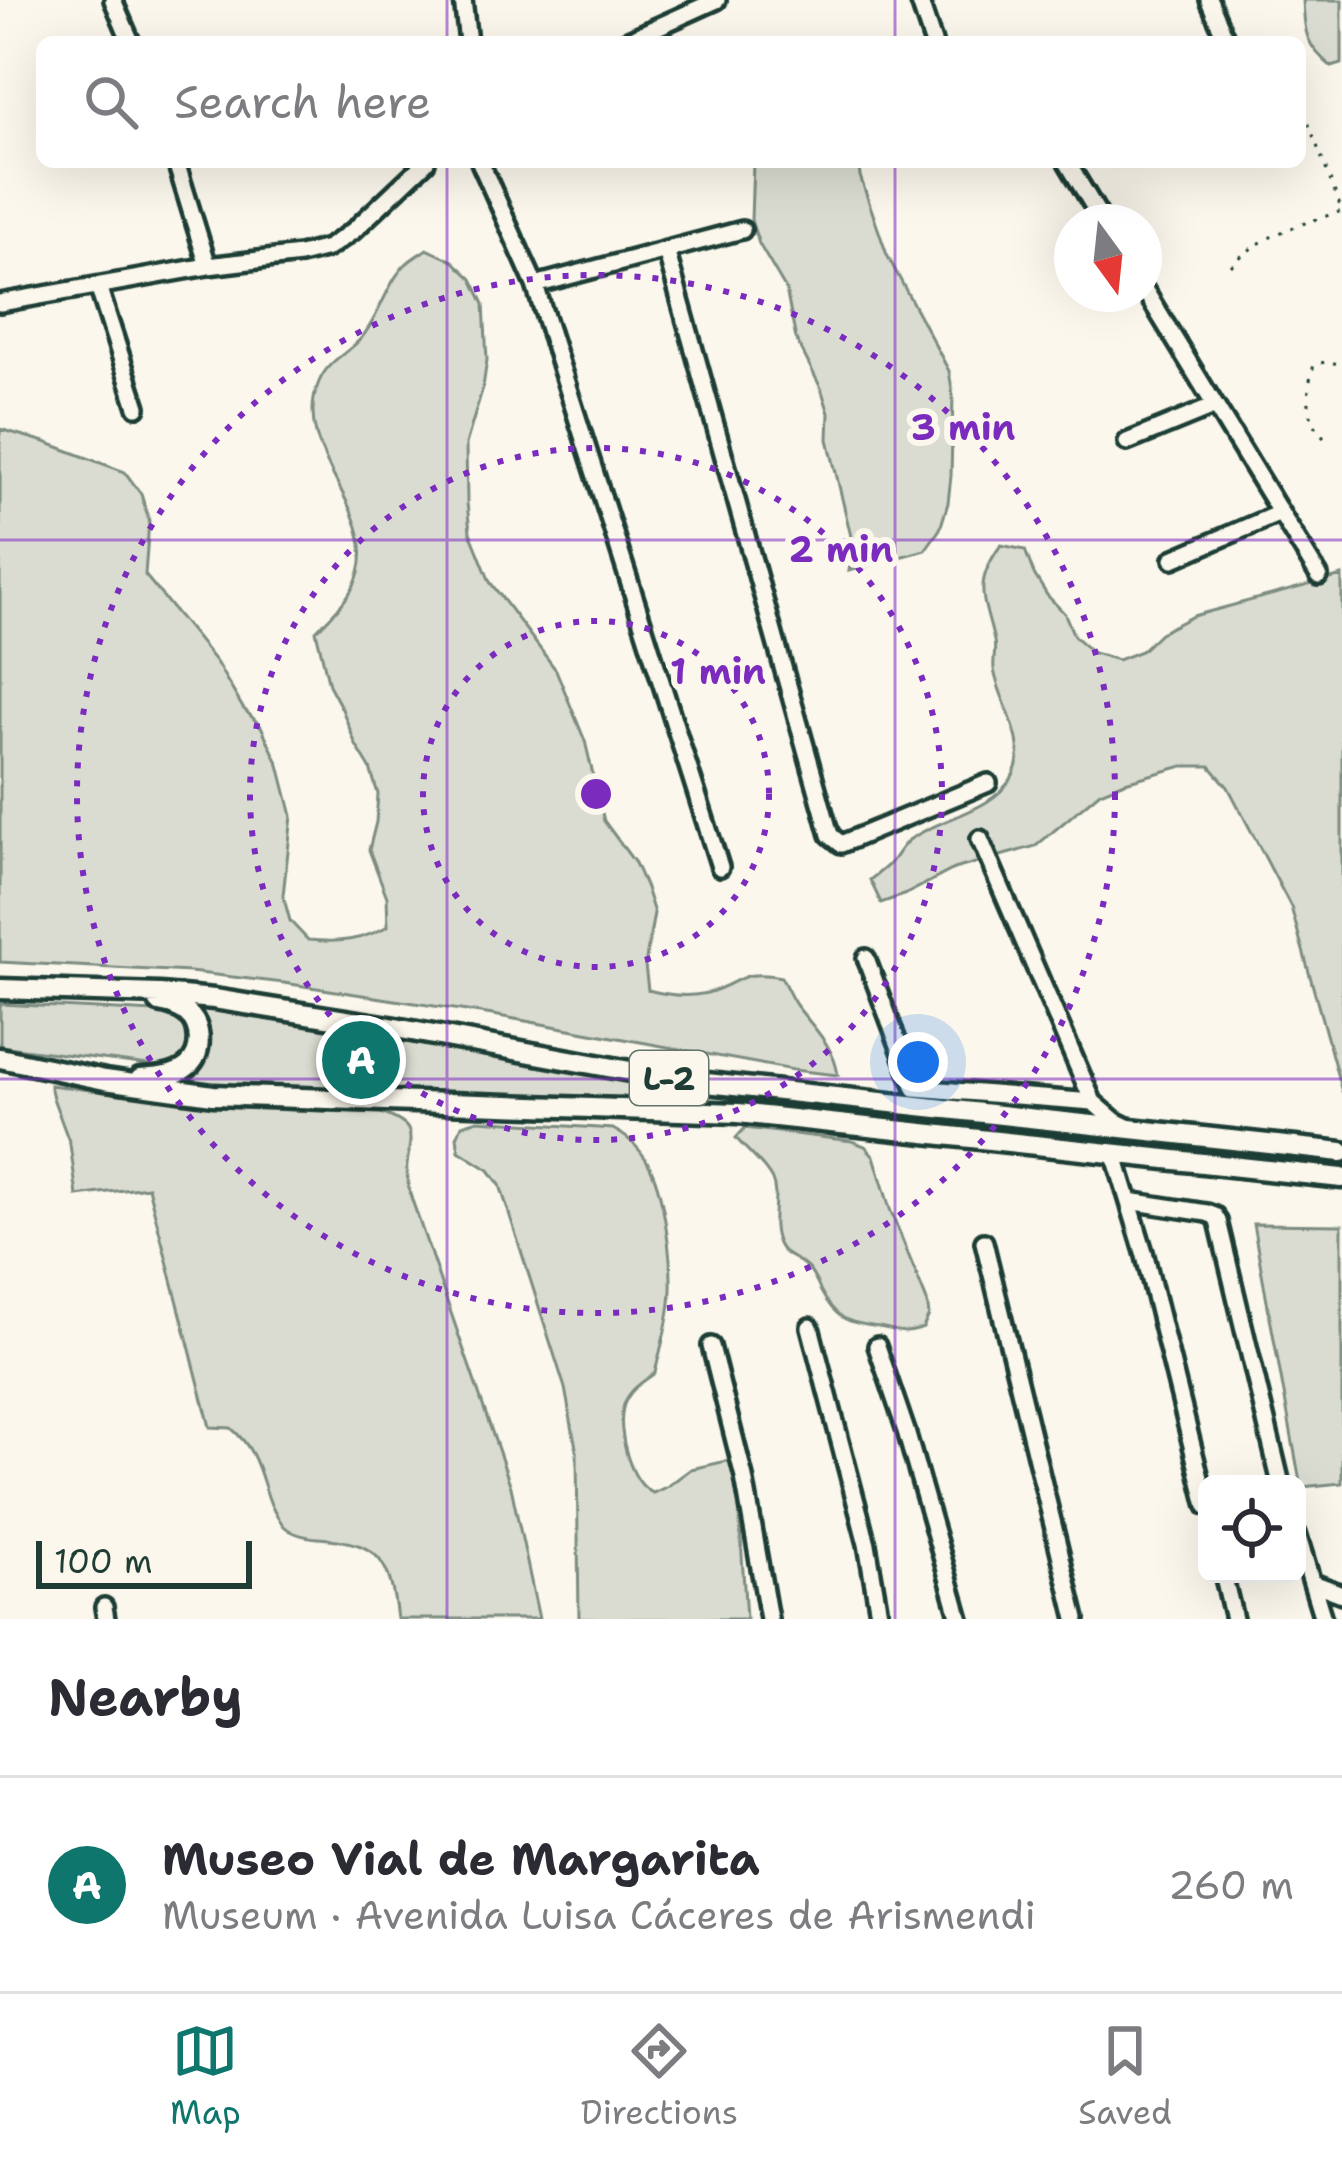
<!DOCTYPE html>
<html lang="en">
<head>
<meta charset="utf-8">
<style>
	body { margin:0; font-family:"Shantell Sans",sans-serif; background:#f2f2f3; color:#2b2b33 }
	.controls { position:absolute; right:36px; bottom:36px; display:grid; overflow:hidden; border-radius:18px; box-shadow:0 12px 48px #0002 }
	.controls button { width:108px; height:108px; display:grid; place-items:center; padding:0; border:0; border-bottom:3px solid #e1e1e2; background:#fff; color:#2b2b33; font:60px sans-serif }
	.compass { position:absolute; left:1054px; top:204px; width:108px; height:108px; border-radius:50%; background:#fff; box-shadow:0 12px 48px #0002; rotate:165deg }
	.scale { position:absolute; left:36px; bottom:30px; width:216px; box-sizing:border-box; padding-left:12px; border:6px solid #1f3d34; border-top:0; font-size:33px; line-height:42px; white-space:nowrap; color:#1f3d34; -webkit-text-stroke:9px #fbf7ec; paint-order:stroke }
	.you { position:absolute; left:918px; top:1062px; width:42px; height:42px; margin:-30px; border:9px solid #fff; border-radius:50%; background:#1a73e8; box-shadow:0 0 0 18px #1a73e833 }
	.badge { display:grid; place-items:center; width:78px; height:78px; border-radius:50%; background:#0f766e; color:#fff; font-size:39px; font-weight:700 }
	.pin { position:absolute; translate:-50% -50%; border:6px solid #fff; box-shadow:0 3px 12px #0006 }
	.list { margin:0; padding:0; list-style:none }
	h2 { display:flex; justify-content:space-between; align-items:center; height:156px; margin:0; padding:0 48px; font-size:51px }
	h2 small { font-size:39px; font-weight:400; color:#7c7c81 }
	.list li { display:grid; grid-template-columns:78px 1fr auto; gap:36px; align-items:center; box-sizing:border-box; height:216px; padding:0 48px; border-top:3px solid #e1e1e2 }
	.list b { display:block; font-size:45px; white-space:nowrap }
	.list p { margin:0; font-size:39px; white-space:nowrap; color:#7c7c81 }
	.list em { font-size:39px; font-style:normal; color:#7c7c81 }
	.icon { flex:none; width:66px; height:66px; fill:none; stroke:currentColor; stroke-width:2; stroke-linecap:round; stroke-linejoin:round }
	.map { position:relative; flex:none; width:1342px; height:1619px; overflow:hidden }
	.search { position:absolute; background:#fff; box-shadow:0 12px 48px #0002; left:36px; right:36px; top:36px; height:132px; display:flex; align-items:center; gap:30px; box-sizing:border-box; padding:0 42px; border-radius:18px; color:#7c7c81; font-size:45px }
	.sheet { height:372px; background:#fff }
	nav { display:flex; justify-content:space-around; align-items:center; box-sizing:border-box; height:168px; border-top:3px solid #e1e1e2; background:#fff; font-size:33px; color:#7c7c81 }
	nav a { display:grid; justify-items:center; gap:6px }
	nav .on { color:#0f766e }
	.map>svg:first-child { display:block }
</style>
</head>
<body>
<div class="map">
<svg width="1342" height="1619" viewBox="0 0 1342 1619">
	<rect width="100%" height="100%" fill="#fbf7ec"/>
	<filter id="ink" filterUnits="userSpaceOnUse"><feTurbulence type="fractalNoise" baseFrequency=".00833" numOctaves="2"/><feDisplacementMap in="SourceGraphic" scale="24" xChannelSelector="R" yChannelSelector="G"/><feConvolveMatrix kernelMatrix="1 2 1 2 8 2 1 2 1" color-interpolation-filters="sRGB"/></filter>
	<g filter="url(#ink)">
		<!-- green -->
		<path fill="#dbdcd1" stroke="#7d8c82" stroke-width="3" d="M 1303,0 L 1342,0 L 1342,64 L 1332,67 C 1305,45 1305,34 1303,0 Z
			M 753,162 L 858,162 L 860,176 L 887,255 L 949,371 L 953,396 L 951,476 L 948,503 L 940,529 L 925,550 L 849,571 L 853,545 L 828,439 L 829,413 L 821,388 L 796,339 L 786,290 L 759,244 L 751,220 Z
			M 427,249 L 453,261 L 472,279 L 484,304 L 487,360 L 483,387 L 466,444 L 467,503 L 470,532 L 490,582 L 556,670 L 585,741 L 604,821 L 635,863 L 646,888 L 654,913 L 645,965 L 648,990 C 667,995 687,998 707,993 C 742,983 739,969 781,977 C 786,986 790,996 796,1005 C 813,1027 834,1046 838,1075 L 793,1070 L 493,1015 L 284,983 L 190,972 L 0,962 L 0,429 L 45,442 L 125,472 L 141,494 L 149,521 L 145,575 L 216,662 L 243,708 L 261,726 L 279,765 L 292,816 L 283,895 L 290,921 L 308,940 C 339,943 361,941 388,926 L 387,897 L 369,850 L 376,822 L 378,794 L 370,768 L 356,745 L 342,709 L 329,685 L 316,631 C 329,618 343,605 352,589 C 393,517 287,456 319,382 C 329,358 349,354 363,336 C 380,315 386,285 405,265 C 411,259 420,254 427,249 Z
			M 1001,545 L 1025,550 L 1034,574 L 1047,595 L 1065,614 L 1074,636 L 1093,653 L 1118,660 L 1141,651 L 1160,633 L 1193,616 L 1342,576 L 1342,1092 L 1291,907 L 1228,787 L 1210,766 L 1183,766 L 1125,782 L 1100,792 L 1036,846 L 954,869 L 906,894 L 881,903 L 870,880 C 877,874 886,868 892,861 C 898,854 902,845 909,840 C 941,817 992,812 1012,777 C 1032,743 999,703 994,669 C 993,660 996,651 994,641 C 984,598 972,585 1001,545 Z
			M 0,1004 L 175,1013 C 189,1027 196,1042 183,1060 L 164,1067 L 0,1046 Z
			M 202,1007 L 257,1014 L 670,1087 L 741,1097 L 740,1104 L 646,1098 L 196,1084 L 191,1079 C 212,1057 208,1034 202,1007 Z
			M 50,1085 L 234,1108 L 381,1113 C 417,1126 411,1132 407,1165 C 406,1174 408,1184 410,1194 L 511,1487 L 539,1619 L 397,1619 C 390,1560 380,1542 318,1538 C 306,1537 292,1534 284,1526 C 258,1495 268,1459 231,1428 L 210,1427 L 148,1187 L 77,1196 L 70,1144 L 53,1098 Z
			M 478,1120 L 613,1129 C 630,1138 643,1151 651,1169 C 664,1196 672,1260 671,1290 C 670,1318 661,1346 655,1373 C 642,1382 627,1391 623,1408 C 617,1432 630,1483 653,1493 L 668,1486 L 691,1469 L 731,1460 L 739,1507 L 746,1619 L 579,1619 L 577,1453 L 565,1388 L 500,1185 L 489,1170 L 459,1151 L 457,1137 L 462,1125 Z
			M 745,1128 L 852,1141 L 865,1146 L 874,1156 L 890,1209 L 927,1301 L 929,1315 L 923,1328 C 902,1336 899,1330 879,1327 C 848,1323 836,1320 820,1290 C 816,1281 813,1273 806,1267 C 796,1257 784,1257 778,1244 C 768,1221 780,1198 772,1180 C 765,1165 747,1151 736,1138 Z
			M 1253,1224 L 1342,1225 L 1342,1483 L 1301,1487 Z"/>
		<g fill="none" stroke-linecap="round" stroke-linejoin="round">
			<!-- minor casing -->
			<g stroke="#1f3d34" stroke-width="24">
				<path id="minor" d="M 113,0 L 131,42
					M 463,0 L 468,42
					M 919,0 L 933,42
					M 1209,0 L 1227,42
					M 624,42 L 717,0
					M 176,162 L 208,266
					M 480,162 L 535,285 L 720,867
					M 1067,162 L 1103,222
					M 666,250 L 830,835 L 841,844 L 988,783
					M 535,285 L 742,230
					M 98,286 L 137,407
					M 1144,289 L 1319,576
					M 0,303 L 208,266 L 300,255 L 328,248 L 353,231 L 426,162
					M 1127,442 L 1215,406
					M 1173,559 L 1280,513
					M 866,958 L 915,1088 L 1093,1102 L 980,839
					M 1093,1102 L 1115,1121 L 1129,1128
					M 1114,1153 L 1144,1252 L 1207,1506
					M 1129,1201 L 1207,1213 L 1215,1216 L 1218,1221 L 1281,1484
					M 984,1242 L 1076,1619
					M 810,1327 L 867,1544 L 880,1619
					M 711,1346 L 744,1477 L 769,1619
					M 877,1346 L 906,1431 L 960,1619
					M 1297,1534 L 1323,1619
					M 1223,1574 L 1234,1619
					M 1313,1583 L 1342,1594
					M 104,1607 L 106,1619"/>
			</g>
			<!-- major casing -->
			<g stroke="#1f3d34" stroke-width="27">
				<path id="major" d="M 0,989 L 160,994 L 214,999 L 390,1027 L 679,1080 L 1342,1152
					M 0,1058 L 105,1080 L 213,1095 L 738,1113 L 1342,1178
					M 140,1079 C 156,1078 175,1077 188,1066 C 203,1053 202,1025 187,1013 C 179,1006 169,1004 159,1002"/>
			</g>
			<!-- path -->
			<path stroke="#1f3d34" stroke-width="3" stroke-dasharray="3 9" stroke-linecap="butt" d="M 1300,101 L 1342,211
				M 1231,266 C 1260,235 1302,224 1342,211
				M 1324,437 C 1305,418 1306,389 1314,365 L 1325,362 L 1342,364"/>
			<!-- minor -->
			<use href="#minor" stroke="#fbf7ec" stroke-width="15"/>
			<!-- major -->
			<use href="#major" stroke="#fbf7ec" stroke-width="18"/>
		</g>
	</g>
	<!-- grid -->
	<path fill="none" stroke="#7b2cbf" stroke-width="3" stroke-opacity="0.55" d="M 447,0 L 447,42M 895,0 L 895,42M 447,162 L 447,1619M 895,162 L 895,1619M 0,540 L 1342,540M 0,1079 L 1342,1079"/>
	<!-- distance rings -->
	<g fill="none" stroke="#7b2cbf" stroke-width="6" stroke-dasharray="6 12">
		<circle cx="596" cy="794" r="173"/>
		<circle cx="596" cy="794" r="346"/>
		<circle cx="596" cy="794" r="519"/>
	</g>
	<g text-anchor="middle" stroke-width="12" stroke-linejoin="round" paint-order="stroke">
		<!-- shield labels -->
		<rect fill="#fbf7ec" stroke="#61756b" stroke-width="3" x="630" y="1051" width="78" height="54" rx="9"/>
		<g font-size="33" font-weight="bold" fill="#1f3d34">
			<text x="669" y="1090">L-2</text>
		</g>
	</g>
	<circle cx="596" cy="794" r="18" fill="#7b2cbf" stroke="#fbf7ec" stroke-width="6"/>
	<g font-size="36" text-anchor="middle" font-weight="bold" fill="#7b2cbf" stroke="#fbf7ec" stroke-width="12" stroke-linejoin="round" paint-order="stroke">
		<text x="963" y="440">3 min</text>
		<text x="841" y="562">2 min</text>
		<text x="718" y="684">1 min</text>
	</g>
</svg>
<div class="controls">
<button><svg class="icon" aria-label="locate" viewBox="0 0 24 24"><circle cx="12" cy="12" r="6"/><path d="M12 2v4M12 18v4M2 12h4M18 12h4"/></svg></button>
</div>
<svg class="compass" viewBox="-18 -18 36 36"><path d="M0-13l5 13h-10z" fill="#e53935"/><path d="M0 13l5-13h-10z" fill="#7c7c81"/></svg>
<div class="scale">100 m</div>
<div class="you"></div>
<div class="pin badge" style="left:361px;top:1060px">A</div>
<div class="search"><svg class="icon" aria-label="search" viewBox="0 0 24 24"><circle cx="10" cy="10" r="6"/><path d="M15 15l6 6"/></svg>Search here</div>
</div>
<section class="sheet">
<h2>Nearby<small></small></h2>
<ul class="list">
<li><span class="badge">A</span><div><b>Museo Vial de Margarita</b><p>Museum · Avenida Luisa Cáceres de Arismendi</p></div><em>260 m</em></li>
</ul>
</section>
<nav>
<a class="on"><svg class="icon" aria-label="map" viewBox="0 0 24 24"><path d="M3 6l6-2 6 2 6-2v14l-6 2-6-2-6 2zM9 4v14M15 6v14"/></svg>Map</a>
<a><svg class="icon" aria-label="directions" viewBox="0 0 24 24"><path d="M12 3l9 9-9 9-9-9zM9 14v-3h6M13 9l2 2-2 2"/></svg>Directions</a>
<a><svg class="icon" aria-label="saved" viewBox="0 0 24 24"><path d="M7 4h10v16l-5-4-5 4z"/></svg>Saved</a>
</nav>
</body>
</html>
